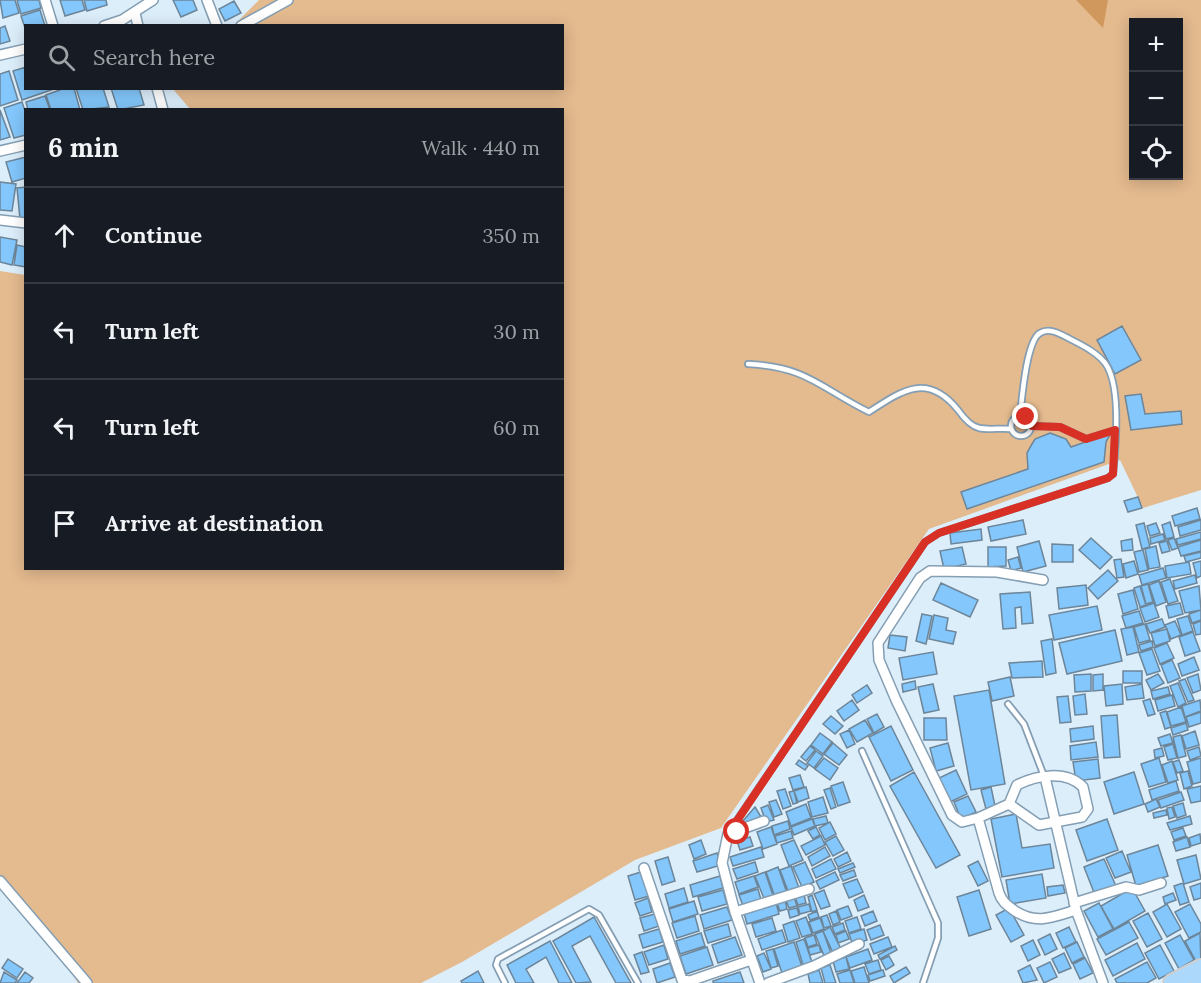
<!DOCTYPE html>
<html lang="en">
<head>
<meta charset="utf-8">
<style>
	body { margin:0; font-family:Lora,serif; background:#20242c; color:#f1f3f6 }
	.controls { position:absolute; right:18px; top:18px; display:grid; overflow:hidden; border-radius:0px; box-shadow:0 3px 15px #0003 }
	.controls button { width:54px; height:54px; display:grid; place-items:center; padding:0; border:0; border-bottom:2px solid #363941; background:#171b24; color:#f1f3f6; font:30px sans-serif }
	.stop { position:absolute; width:18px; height:18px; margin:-14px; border:4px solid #d93025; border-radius:50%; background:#fff }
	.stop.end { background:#d93025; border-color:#fff; box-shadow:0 2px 6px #0008 }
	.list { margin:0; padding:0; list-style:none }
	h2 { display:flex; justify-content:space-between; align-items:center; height:78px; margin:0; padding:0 24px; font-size:26px }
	h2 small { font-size:20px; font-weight:400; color:#9ea1a6 }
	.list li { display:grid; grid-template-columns:39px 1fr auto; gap:18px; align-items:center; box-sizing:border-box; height:96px; padding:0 24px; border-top:2px solid #363941 }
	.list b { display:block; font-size:22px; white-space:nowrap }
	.list em { font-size:20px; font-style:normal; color:#9ea1a6 }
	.icon { flex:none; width:33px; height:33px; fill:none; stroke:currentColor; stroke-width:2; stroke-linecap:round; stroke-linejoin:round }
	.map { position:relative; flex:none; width:1201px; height:983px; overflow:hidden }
	.search { position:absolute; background:#171b24; box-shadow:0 3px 15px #0003; left:24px; top:24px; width:540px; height:66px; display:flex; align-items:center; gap:15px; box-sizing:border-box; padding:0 21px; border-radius:0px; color:#9ea1a6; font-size:22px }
	.panel { position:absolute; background:#171b24; box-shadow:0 3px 15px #0003; left:24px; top:108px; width:540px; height:462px; border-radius:0px }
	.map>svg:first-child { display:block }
</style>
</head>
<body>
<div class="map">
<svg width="1201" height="983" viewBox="0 0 1201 983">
	<rect width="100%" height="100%" fill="#ddeefb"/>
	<!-- green -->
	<path fill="#e4ba8f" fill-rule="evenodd" d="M 259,0 L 1201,0 L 1201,490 L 1143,508 L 1120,460 L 929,529 L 721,828 L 635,860 L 462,962 L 421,983 L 78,983 L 38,922 L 0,878 L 0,271 L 25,275 L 26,568 L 562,568 L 562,110 L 190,109 L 173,89 L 562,88 L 562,26 L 234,25 ZM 1134,22 L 1178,22 L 1178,176 L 1134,176 Z"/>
	<!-- water -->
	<path fill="#d0985d" d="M 1076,0 L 1108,0 L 1103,28 L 1077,1 Z"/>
	<!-- building -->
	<path fill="#83c7fc" stroke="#6c8599" stroke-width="1.5" d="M 0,0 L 15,0 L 19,13 L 3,18 Z
		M 17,0 L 39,0 L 41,8 L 21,14 Z
		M 60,0 L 82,0 L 85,10 L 65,16 Z
		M 84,0 L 106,0 L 107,5 L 87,11 Z
		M 173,0 L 193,0 L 197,10 L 181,17 Z
		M 234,1 L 241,13 L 225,21 L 219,9 Z
		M 40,10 L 45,26 L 26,26 L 26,31 L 21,16 Z
		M 5,26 L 10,41 L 0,44 L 0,28 Z
		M 26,67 L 26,88 L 57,88 L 22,100 L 13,71 Z
		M 9,71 L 18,100 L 0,106 L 0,74 Z
		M 65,88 L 74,88 L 80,110 L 51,110 L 46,95 Z
		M 76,88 L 103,88 L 109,107 L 83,110 Z
		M 111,88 L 139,88 L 144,105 L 118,110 Z
		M 45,96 L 50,110 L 28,110 L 26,102 Z
		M 22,102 L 26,114 L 26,135 L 14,138 L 4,108 Z
		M 0,110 L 10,137 L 0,140 Z
		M 26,157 L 26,178 L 12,182 L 6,162 Z
		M 0,182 L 16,184 L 12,211 L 0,210 Z
		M 26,187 L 26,218 L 20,219 L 17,188 Z
		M 0,237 L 17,240 L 12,265 L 0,262 Z
		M 17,245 L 26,247 L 26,267 L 14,265 Z
		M 1122,326 L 1141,360 L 1115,374 L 1097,340 Z
		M 1141,394 L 1145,414 L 1181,411 L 1182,424 L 1131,430 L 1125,396 Z
		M 1050,433 L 1066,439 L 1071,447 L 1111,433 L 1106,442 L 1104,462 L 967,509 L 961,492 L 1028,469 L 1027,453 L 1032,444 L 1035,439 Z
		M 1138,497 L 1142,508 L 1128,512 L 1124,501 Z
		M 1197,508 L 1200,519 L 1175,526 L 1172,516 Z
		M 1023,520 L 1026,534 L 991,541 L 988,527 Z
		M 1201,520 L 1201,530 L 1180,536 L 1178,527 Z
		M 1170,522 L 1174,537 L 1166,539 L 1162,525 Z
		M 1144,523 L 1150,547 L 1142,549 L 1136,525 Z
		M 1156,523 L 1160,533 L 1150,536 L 1147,526 Z
		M 981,529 L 982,540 L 951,544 L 950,533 Z
		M 1201,532 L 1201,539 L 1178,545 L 1176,539 Z
		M 1163,534 L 1165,540 L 1151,544 L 1150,538 Z
		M 1091,538 L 1112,557 L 1100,569 L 1079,550 Z
		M 1174,538 L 1178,548 L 1172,550 L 1168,540 Z
		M 1132,539 L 1133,550 L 1122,551 L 1121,541 Z
		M 1201,540 L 1201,551 L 1181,556 L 1178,547 Z
		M 1039,541 L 1046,566 L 1023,572 L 1017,547 Z
		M 1167,541 L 1170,551 L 1162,553 L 1159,543 Z
		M 1052,544 L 1073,545 L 1073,562 L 1052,562 Z
		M 1156,546 L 1160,567 L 1149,569 L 1145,549 Z
		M 962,547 L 966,564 L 944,569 L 940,551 Z
		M 988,547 L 1006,547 L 1006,566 L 988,567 Z
		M 1143,550 L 1148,570 L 1139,572 L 1134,552 Z
		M 1201,552 L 1201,558 L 1186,562 L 1184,556 Z
		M 1018,557 L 1021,568 L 1011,571 L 1008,560 Z
		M 1121,559 L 1124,577 L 1117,578 L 1114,560 Z
		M 1134,561 L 1138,574 L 1126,578 L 1123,564 Z
		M 1201,561 L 1201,576 L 1197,578 L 1193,563 Z
		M 1189,562 L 1191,574 L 1167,578 L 1165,566 Z
		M 1163,568 L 1166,578 L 1142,585 L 1139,575 Z
		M 1108,570 L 1118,581 L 1098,599 L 1088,588 Z
		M 1195,575 L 1197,583 L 1175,589 L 1173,581 Z
		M 1170,579 L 1178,601 L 1168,604 L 1161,582 Z
		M 1159,581 L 1166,602 L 1156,606 L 1149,585 Z
		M 941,583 L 978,600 L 970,617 L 933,600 Z
		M 1148,584 L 1153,602 L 1146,604 L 1141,586 Z
		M 1086,585 L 1088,605 L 1059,609 L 1057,588 Z
		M 1140,586 L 1146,605 L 1140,607 L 1134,588 Z
		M 1199,586 L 1201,610 L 1185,613 L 1179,591 Z
		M 1133,590 L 1138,609 L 1123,614 L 1118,594 Z
		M 1030,592 L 1033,623 L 1022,624 L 1021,607 L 1015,608 L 1016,628 L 1003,629 L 1000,594 Z
		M 1154,603 L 1159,617 L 1145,622 L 1140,608 Z
		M 1180,603 L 1183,614 L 1169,618 L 1166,606 Z
		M 1097,606 L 1102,630 L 1054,640 L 1049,615 Z
		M 1201,610 L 1201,620 L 1192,623 L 1189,614 Z
		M 1139,611 L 1143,623 L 1126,628 L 1122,616 Z
		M 922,614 L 932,616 L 926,644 L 916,641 Z
		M 934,615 L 948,618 L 946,630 L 956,632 L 953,644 L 929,639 Z
		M 1188,616 L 1193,631 L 1182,635 L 1177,619 Z
		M 1162,619 L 1165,627 L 1150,633 L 1146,624 Z
		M 1175,621 L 1181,635 L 1171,639 L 1165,625 Z
		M 1201,621 L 1201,634 L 1196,635 L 1193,624 Z
		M 1145,624 L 1150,640 L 1139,643 L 1134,627 Z
		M 1133,627 L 1139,652 L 1127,655 L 1121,629 Z
		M 1167,629 L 1170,641 L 1155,646 L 1151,633 Z
		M 1115,630 L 1122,661 L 1067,674 L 1059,643 Z
		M 1193,632 L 1200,651 L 1185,656 L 1179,637 Z
		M 890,635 L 907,637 L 905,651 L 888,648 Z
		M 1052,639 L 1056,673 L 1046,675 L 1041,641 Z
		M 1152,641 L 1153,647 L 1141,651 L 1139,645 Z
		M 1167,643 L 1174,658 L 1160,664 L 1154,648 Z
		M 1152,649 L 1160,671 L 1147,675 L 1139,653 Z
		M 933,652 L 937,674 L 903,680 L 899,658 Z
		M 1194,657 L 1199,670 L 1182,676 L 1178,664 Z
		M 1172,660 L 1180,678 L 1168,683 L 1161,665 Z
		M 1042,661 L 1043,677 L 1012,678 L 1009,663 Z
		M 1123,671 L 1142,671 L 1142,683 L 1123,683 Z
		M 1091,674 L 1091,691 L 1075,692 L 1074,675 Z
		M 1103,674 L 1103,690 L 1093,691 L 1093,675 Z
		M 1158,674 L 1164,683 L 1151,690 L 1146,680 Z
		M 1198,674 L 1201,690 L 1193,693 L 1187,678 Z
		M 1010,677 L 1014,696 L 992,701 L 988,682 Z
		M 1185,679 L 1194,700 L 1188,702 L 1179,681 Z
		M 915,681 L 916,689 L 903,692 L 902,684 Z
		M 1178,683 L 1186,703 L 1178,707 L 1170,686 Z
		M 933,684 L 939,710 L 924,713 L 918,687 Z
		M 1122,684 L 1123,704 L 1106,706 L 1104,686 Z
		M 1142,684 L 1144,698 L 1127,700 L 1125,687 Z
		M 867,685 L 872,693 L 857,703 L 852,695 Z
		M 1168,687 L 1170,694 L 1153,699 L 1151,691 Z
		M 989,690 L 1005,784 L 971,790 L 954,696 Z
		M 1085,694 L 1087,714 L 1075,715 L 1073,696 Z
		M 1172,695 L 1175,706 L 1158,711 L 1155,700 Z
		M 1068,696 L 1071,722 L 1060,723 L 1057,697 Z
		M 1150,699 L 1155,714 L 1148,716 L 1143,701 Z
		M 852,700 L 859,710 L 844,721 L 837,711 Z
		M 1200,700 L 1201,711 L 1185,717 L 1182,706 Z
		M 1181,707 L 1186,722 L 1171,726 L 1167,712 Z
		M 1166,711 L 1171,727 L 1165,729 L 1160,713 Z
		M 1201,712 L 1201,723 L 1189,727 L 1186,717 Z
		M 877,714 L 884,727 L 874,733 L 867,719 Z
		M 1117,715 L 1120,757 L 1104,758 L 1101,716 Z
		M 831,716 L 843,726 L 835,734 L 823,724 Z
		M 924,718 L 946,718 L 947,740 L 924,740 Z
		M 865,720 L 873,733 L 857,742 L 849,729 Z
		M 1186,723 L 1188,730 L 1173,735 L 1171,728 Z
		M 891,726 L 913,770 L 891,781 L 869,737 Z
		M 1093,726 L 1094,739 L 1071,742 L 1070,729 Z
		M 849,730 L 855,744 L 847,748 L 840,734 Z
		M 1195,731 L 1199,745 L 1186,749 L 1182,736 Z
		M 820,733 L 832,742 L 823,754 L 811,745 Z
		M 1170,734 L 1173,743 L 1161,746 L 1158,738 Z
		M 1181,735 L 1186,756 L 1178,758 L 1173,737 Z
		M 1096,742 L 1098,757 L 1071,760 L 1070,746 Z
		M 833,743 L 847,755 L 839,765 L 824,754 Z
		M 948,743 L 954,766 L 936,771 L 930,748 Z
		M 1173,744 L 1177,758 L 1168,760 L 1164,747 Z
		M 810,746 L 815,750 L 806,761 L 801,757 Z
		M 1199,747 L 1201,756 L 1190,760 L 1187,751 Z
		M 1162,748 L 1164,756 L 1155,758 L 1154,750 Z
		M 816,751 L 823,756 L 814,768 L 807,763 Z
		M 824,758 L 838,768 L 830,780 L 815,769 Z
		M 1159,758 L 1166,782 L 1149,787 L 1141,764 Z
		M 1201,758 L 1201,782 L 1193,784 L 1187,762 Z
		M 1098,759 L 1100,778 L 1076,781 L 1073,762 Z
		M 799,760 L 808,766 L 805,770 L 796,764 Z
		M 1179,760 L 1183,771 L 1177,773 L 1173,762 Z
		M 1172,761 L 1178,780 L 1168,783 L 1162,765 Z
		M 956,770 L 967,794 L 950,802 L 939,778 Z
		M 1188,771 L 1192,786 L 1184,789 L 1180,773 Z
		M 914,772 L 960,855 L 936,868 L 890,786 Z
		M 1134,772 L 1144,804 L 1114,814 L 1104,782 Z
		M 800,775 L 804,787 L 793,790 L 789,778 Z
		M 1176,781 L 1179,791 L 1152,800 L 1149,790 Z
		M 843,782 L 850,802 L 838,806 L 831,786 Z
		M 1201,786 L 1201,801 L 1191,803 L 1187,789 Z
		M 806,787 L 809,798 L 798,802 L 794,791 Z
		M 991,787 L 995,806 L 986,809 L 981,790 Z
		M 830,788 L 836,807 L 831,809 L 824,790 Z
		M 785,789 L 791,806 L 783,809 L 777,791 Z
		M 794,791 L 797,803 L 793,804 L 789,792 Z
		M 1181,792 L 1184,800 L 1161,808 L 1158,800 Z
		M 968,796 L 976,812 L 961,819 L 954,802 Z
		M 823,797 L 828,813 L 812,817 L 808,802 Z
		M 1156,799 L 1160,807 L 1148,812 L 1145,804 Z
		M 776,800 L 782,814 L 774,817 L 769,802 Z
		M 1183,803 L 1186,815 L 1177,818 L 1173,806 Z
		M 806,804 L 811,818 L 791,826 L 786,812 Z
		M 768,805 L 774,820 L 766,822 L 761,808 Z
		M 755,807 L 763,820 L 747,826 L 742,822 Z
		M 1172,807 L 1175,817 L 1169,819 L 1167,808 Z
		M 1166,810 L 1167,815 L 1154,818 L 1153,813 Z
		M 1016,814 L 1022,848 L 1050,844 L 1054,868 L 1002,877 L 991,819 Z
		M 826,816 L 828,823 L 815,826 L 813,819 Z
		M 1190,816 L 1192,824 L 1170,830 L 1167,823 Z
		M 812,819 L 815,826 L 794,835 L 791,827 Z
		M 1107,819 L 1118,850 L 1087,861 L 1076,830 Z
		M 788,821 L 790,829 L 774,835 L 772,826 Z
		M 830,822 L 836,834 L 825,840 L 819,828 Z
		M 771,827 L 777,844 L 763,849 L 757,832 Z
		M 816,827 L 820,835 L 813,839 L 808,831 Z
		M 1183,828 L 1186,836 L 1174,840 L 1171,832 Z
		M 791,831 L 793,838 L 777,843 L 775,836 Z
		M 1200,834 L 1201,843 L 1191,846 L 1189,838 Z
		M 821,836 L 825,845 L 806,855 L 801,846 Z
		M 836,836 L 844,850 L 833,856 L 825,842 Z
		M 750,837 L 753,846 L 740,850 L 737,841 Z
		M 1187,837 L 1190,847 L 1176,851 L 1173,842 Z
		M 701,840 L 706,854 L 694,859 L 689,845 Z
		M 794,840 L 803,860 L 789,866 L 781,845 Z
		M 1158,845 L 1168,876 L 1136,886 L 1127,855 Z
		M 761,847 L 764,857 L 733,866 L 730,857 Z
		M 825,847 L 830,856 L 812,866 L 808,857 Z
		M 1122,851 L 1131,872 L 1115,878 L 1106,858 Z
		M 847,852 L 851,861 L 838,867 L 834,859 Z
		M 717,853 L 721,865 L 697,872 L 693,861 Z
		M 1196,855 L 1201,879 L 1184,884 L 1177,860 Z
		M 668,857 L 675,881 L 662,885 L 655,861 Z
		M 831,859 L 836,869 L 816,878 L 812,869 Z
		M 1104,859 L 1116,886 L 1095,895 L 1084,867 Z
		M 978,861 L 988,881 L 978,886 L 968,866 Z
		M 755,862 L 758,872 L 737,879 L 733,869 Z
		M 805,862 L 814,882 L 802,887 L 793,867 Z
		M 853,863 L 855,867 L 840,873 L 838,869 Z
		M 791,866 L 799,888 L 788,891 L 780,870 Z
		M 778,867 L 787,893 L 775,897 L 766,872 Z
		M 854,870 L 856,876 L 843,881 L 840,875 Z
		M 641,872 L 649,896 L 635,900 L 628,876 Z
		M 765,872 L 774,898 L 765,901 L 755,876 Z
		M 835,872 L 839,880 L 820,889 L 816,881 Z
		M 1042,874 L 1046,898 L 1010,904 L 1006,880 Z
		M 720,876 L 723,888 L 693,897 L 690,885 Z
		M 754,876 L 758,887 L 739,894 L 735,882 Z
		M 857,879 L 863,892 L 849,898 L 843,884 Z
		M 1183,883 L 1189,902 L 1180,905 L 1174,886 Z
		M 1201,883 L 1201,898 L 1194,900 L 1190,887 Z
		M 1063,885 L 1065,893 L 1048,896 L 1047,887 Z
		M 684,888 L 688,902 L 669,908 L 665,894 Z
		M 1132,888 L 1145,911 L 1114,929 L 1101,906 Z
		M 758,889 L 761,900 L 743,906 L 739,895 Z
		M 723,890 L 727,904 L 702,911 L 698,897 Z
		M 824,890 L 830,906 L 821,909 L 814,894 Z
		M 979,890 L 991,929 L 969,936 L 957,897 Z
		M 1173,893 L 1176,900 L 1165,904 L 1163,897 Z
		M 804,895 L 806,903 L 798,905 L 795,897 Z
		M 812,895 L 817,910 L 812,912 L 808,897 Z
		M 864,895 L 869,907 L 858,911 L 854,900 Z
		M 794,897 L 797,906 L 789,908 L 786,900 Z
		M 648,898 L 652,912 L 640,916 L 635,903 Z
		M 785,900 L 787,909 L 780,911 L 777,903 Z
		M 694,901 L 698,914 L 673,922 L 669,909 Z
		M 776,903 L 779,914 L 747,924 L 744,913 Z
		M 1099,903 L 1113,929 L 1098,937 L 1084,911 Z
		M 809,904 L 811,911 L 800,914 L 798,907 Z
		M 1167,904 L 1181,929 L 1167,937 L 1153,912 Z
		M 1190,904 L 1201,924 L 1201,932 L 1189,938 L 1175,912 Z
		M 848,906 L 852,916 L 841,920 L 837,910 Z
		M 727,907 L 732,920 L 704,929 L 700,915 Z
		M 797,908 L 799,915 L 790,918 L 788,910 Z
		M 1009,908 L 1024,935 L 1011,942 L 996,915 Z
		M 817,911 L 819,917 L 810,920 L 808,915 Z
		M 836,911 L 840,922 L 833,925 L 829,914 Z
		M 873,911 L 877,921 L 865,926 L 861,916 Z
		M 1148,913 L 1162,939 L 1147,947 L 1133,921 Z
		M 655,914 L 659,926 L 644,931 L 640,918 Z
		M 827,915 L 831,926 L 824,928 L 821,917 Z
		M 695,916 L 699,931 L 677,938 L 672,923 Z
		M 594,917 L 631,983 L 616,983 L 590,936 L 572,946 L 591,982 L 576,983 L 553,941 Z
		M 806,917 L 812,934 L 802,937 L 796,921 Z
		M 857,917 L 861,929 L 849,933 L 845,921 Z
		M 772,918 L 776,931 L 756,937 L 752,924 Z
		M 820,918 L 824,929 L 813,933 L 809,922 Z
		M 794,921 L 800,938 L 788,942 L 783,925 Z
		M 1129,922 L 1138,938 L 1106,955 L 1097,939 Z
		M 843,923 L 845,930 L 835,934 L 832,927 Z
		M 728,924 L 731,936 L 708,943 L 704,931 Z
		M 880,925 L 884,935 L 871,940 L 867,930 Z
		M 830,927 L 842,951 L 834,955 L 823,931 Z
		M 1069,927 L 1076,942 L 1063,948 L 1056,933 Z
		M 659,929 L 663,942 L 643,948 L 639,935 Z
		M 864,929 L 867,940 L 853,945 L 849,934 Z
		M 782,930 L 786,942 L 762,950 L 758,939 Z
		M 823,931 L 832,956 L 825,958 L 815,934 Z
		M 846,931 L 849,939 L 838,943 L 836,935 Z
		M 701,933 L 705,946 L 680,954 L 676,941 Z
		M 1200,933 L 1201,966 L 1199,967 L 1185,941 Z
		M 1050,934 L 1057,949 L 1045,955 L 1038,940 Z
		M 814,935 L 817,944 L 808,947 L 805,938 Z
		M 1180,935 L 1194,960 L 1179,969 L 1165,943 Z
		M 735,937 L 742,955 L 718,963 L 712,945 Z
		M 888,937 L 892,947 L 874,954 L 870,944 Z
		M 804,939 L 813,965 L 804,968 L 796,942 Z
		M 1033,940 L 1040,955 L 1028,961 L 1021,946 Z
		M 550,941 L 572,983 L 559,983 L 546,957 L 526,969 L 534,983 L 516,983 L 507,965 Z
		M 794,942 L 803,970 L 783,976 L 774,949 Z
		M 1077,942 L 1084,957 L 1072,963 L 1065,948 Z
		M 1137,943 L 1145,959 L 1113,976 L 1105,960 Z
		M 664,945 L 668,959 L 649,965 L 644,952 Z
		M 819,945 L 821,952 L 810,955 L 808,948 Z
		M 1160,945 L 1174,971 L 1159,979 L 1145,953 Z
		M 895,946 L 897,950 L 880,959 L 878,955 Z
		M 707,947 L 713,965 L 686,974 L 680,956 Z
		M 773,949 L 778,966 L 771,968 L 766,951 Z
		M 868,949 L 872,960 L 850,968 L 846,957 Z
		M 642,952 L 649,972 L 641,974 L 634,955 Z
		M 764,953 L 771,969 L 763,972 L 757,956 Z
		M 1064,953 L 1071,968 L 1059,973 L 1052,959 Z
		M 889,956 L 894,965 L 886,970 L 881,960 Z
		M 846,957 L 849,969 L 836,972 L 833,961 Z
		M 1085,958 L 1093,973 L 1080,979 L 1073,964 Z
		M 8,959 L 23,969 L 17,978 L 2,968 Z
		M 878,960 L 881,970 L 869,974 L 865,964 Z
		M 1050,962 L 1057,977 L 1044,983 L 1037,968 Z
		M 1147,962 L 1156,978 L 1147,983 L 1117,983 L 1115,979 Z
		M 670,963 L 675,977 L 657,983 L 653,969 Z
		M 830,965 L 836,983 L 825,983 L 821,968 Z
		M 1030,965 L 1037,980 L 1023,983 L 1018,971 Z
		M 864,967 L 869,983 L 855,983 L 851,971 Z
		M 906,967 L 910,973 L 894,983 L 890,976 Z
		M 819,970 L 823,983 L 810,983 L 808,974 Z
		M 850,970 L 854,983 L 840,983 L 837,974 Z
		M 883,970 L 885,976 L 870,981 L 868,975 Z
		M 478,971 L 484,983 L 462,983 L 461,981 Z
		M 4,972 L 17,980 L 15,983 L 0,983 Z
		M 25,972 L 33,978 L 29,983 L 17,983 Z
		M 740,972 L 744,983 L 713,983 L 713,981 Z"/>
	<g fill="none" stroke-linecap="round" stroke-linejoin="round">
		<!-- lane casing -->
		<g stroke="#849eb3" stroke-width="8">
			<path id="lane" d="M 748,364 C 808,367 820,388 869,412 C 904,389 928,373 958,410 C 963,417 970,426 979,428 C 987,430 1001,428 1011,429
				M1011 426a10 10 0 1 1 20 0a10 10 0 1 1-20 0Z
				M 1032,426 L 1060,427 L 1086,439 L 1115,430
				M 1008,704 L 1024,724 L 1044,776
				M 862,751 L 938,923 L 938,938 L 923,983
				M 729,832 L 925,542 L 939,533 L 1108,478 L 1113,474 C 1116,446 1121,390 1107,366 C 1100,354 1082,345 1070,339 C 1062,335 1050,327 1040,333 C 1026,341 1022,399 1020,416
				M 505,983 L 496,965 L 498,959 L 589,909 L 599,915 L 638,983"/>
		</g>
		<!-- street casing -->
		<g stroke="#849eb3" stroke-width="12">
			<path id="street" d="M 45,0 L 53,26
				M 207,0 L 217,26
				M 135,13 L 138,26
				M 104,26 L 122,20 L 153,0
				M 241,26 L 288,0
				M 0,55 L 26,49
				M 157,88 L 163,110
				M 0,151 L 26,145
				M 0,220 L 26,223
				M 1043,580 L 997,572 L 930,571 L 920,578 L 878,643 L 879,660 L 896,700 L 952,815 L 962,822 L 978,818 L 999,893 C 1002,902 1007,905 1015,911 C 1037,925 1053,917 1076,910
				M 1045,777 L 1076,910 L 1103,983
				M 978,818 L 1009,804 L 1017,785 C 1037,775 1066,770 1083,787 L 1088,809 L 1082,817 L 1039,825 L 1009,804
				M 644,868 L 682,980 L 690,981 L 751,960
				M 0,881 L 87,983
				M 1074,903 L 1126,887 L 1139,890 L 1161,883
				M 735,912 L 809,889
				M 760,983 L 735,912 L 722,863 L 728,834 L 764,821
				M 768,983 L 814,966 L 859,944"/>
		</g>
		<!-- highway casing -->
		<g stroke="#cdcfd1" stroke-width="20">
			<path id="highway" d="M 1172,983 L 1201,968
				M 1199,983 L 1201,982"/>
		</g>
		<!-- lane -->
		<use href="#lane" stroke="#fff" stroke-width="4.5"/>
		<!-- street -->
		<use href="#street" stroke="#fff" stroke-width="9"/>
		<!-- highway -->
		<use href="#highway" stroke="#acd8fc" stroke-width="16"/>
	</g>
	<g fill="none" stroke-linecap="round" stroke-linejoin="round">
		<!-- route -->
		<path stroke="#d93025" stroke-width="8" d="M 737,832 L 728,834 L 925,542 L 939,533 L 1108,478 L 1113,474 L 1115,430 L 1086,439 L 1060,427 L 1032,426 L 1026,417"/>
	</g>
</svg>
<div class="controls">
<button>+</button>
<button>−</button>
<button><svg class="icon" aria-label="locate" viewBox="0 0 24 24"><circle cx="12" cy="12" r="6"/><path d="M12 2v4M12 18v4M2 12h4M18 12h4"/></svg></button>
</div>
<div class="stop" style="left:737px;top:832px"></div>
<div class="stop end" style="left:1026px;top:417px"></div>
<div class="search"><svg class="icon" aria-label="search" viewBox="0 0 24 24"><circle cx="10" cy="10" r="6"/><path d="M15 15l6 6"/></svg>Search here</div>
<section class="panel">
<h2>6 min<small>Walk · 440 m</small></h2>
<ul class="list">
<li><svg class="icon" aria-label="ahead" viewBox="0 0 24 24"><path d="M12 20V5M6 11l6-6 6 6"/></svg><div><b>Continue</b></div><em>350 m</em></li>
<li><svg class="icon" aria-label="left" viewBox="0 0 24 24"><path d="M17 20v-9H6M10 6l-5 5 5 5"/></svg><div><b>Turn left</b></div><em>30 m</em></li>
<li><svg class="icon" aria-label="left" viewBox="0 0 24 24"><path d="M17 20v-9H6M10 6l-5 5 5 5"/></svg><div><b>Turn left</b></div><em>60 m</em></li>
<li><svg class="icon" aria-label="arrive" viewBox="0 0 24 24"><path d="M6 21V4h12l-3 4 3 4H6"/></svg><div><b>Arrive at destination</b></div></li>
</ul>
</section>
</div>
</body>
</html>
